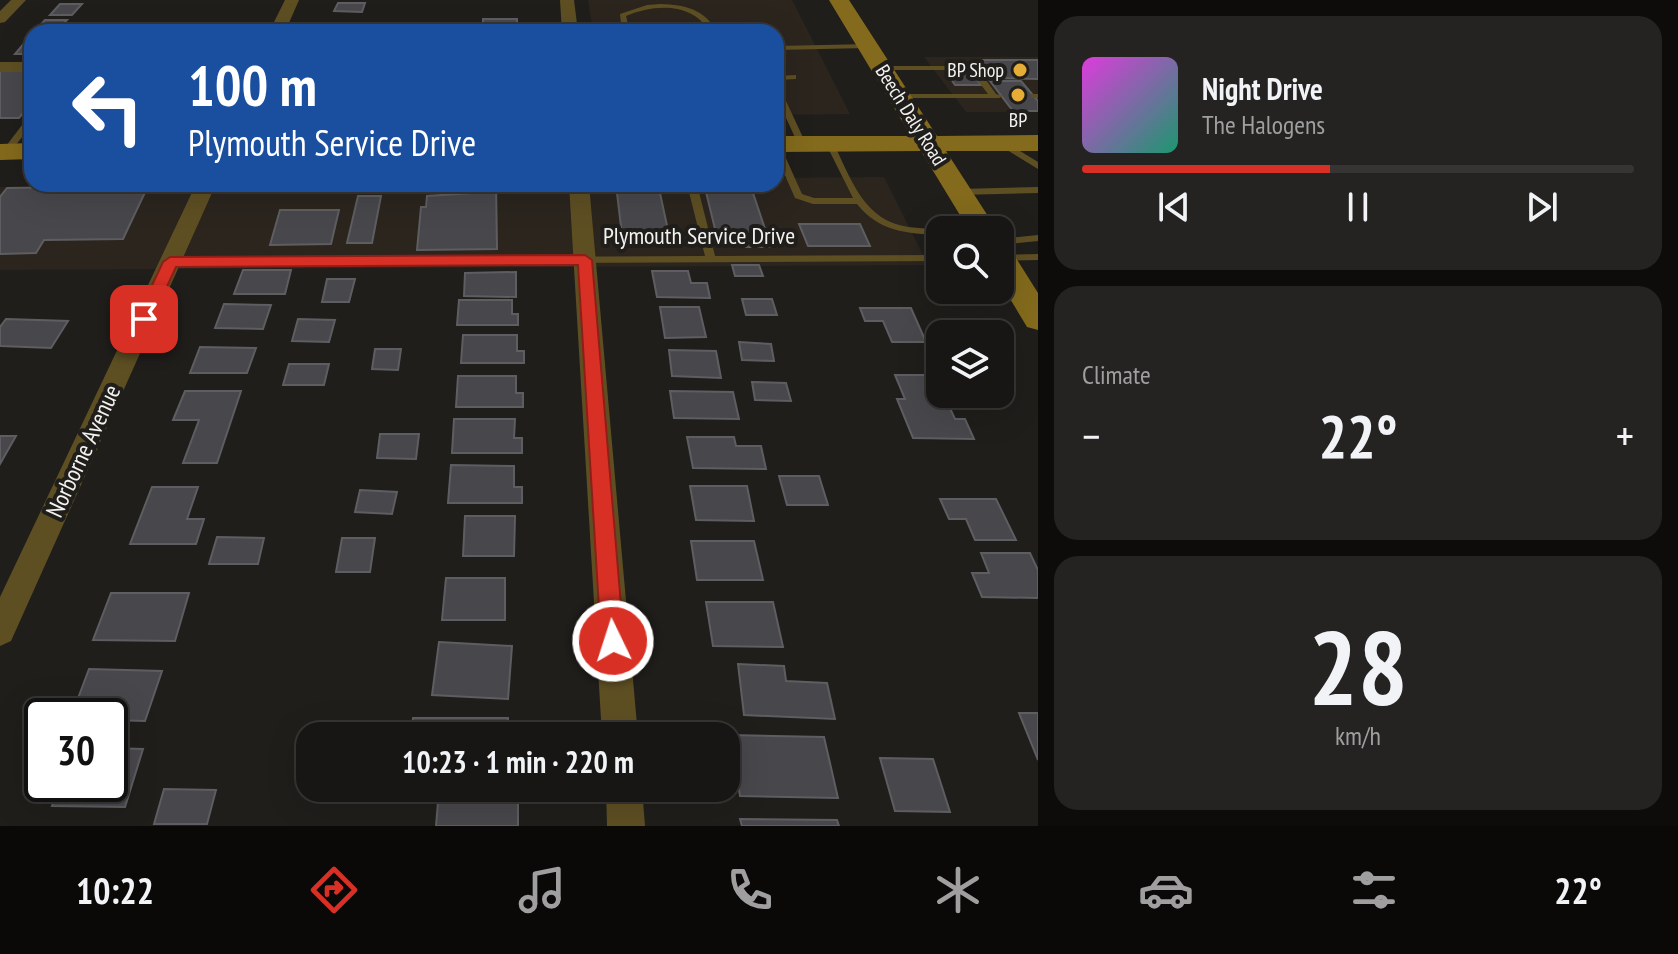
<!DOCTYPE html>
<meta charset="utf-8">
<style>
:root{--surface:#181614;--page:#252322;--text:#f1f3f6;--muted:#9f9fa0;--line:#363534;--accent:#d93025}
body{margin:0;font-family:"PT Sans Narrow",sans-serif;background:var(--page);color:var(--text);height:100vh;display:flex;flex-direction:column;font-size:30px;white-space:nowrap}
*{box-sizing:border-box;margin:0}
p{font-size:26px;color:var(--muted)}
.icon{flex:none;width:44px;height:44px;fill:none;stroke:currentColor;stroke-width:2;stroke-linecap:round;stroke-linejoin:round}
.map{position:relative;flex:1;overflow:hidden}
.side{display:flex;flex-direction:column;gap:16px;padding:16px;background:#0d0c0b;width:640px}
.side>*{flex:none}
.top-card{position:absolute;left:24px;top:24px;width:760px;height:168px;border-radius:24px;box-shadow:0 8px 32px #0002,0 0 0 2px var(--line);background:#1a4fa0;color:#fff;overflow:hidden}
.fabs{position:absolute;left:926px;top:216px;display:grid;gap:16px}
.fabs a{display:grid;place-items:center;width:88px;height:88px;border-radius:16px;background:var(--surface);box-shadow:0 8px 32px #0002,0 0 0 2px var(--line);font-size:40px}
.speed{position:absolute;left:24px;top:698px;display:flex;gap:16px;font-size:40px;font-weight:700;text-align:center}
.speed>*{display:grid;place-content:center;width:104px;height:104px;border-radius:50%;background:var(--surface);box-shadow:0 8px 32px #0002,0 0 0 2px var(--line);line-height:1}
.speed .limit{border:4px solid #111;border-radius:12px;background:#fff;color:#111}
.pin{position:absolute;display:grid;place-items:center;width:68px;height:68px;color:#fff;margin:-34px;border-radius:16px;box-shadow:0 4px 12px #0006}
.me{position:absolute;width:88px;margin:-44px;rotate:356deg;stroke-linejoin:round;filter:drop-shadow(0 0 6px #0008)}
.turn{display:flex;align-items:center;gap:28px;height:168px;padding:0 32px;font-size:36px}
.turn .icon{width:104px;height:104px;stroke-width:2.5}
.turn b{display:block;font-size:56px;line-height:68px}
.big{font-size:60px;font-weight:600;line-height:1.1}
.side .tile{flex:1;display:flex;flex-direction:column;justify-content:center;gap:12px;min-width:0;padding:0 28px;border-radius:24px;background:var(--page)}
.side .dial{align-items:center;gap:0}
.dial b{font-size:104px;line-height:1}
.song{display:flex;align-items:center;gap:24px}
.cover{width:96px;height:96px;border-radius:12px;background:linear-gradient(135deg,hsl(300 70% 55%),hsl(160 70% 35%))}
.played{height:8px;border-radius:4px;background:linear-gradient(90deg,var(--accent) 45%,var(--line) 45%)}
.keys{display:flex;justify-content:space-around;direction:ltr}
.heat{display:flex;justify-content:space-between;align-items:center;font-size:44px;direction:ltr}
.trip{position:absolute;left:296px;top:722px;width:444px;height:80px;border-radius:24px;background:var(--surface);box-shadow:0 8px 32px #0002,0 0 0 2px var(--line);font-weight:600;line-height:80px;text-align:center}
.tab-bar{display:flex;height:128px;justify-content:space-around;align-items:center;background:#0a0908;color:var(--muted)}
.tab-bar .icon{width:56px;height:56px}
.tab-bar .active{color:var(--accent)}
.tab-bar b{font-size:36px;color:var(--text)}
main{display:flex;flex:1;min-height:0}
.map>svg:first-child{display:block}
.built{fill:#2b251e}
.building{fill:#48474b;stroke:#5e5d61;stroke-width:2}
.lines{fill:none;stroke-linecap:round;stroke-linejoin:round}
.lane{fill:#5e4f23;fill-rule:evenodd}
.street{fill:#5e4f23;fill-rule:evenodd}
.secondary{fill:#836a1c;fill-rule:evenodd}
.route{fill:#d93025;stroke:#8d1f18;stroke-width:2}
.poi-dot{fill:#e5ad35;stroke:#201e1b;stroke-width:3}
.labels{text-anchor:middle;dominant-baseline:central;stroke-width:8;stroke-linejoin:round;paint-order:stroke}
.far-poi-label{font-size:20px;fill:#f3f2f0;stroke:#201e1b;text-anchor:end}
.far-street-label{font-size:20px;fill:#f3f2f0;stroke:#201e1b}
.street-label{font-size:24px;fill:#f3f2f0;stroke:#201e1b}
</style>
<main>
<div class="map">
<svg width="1038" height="826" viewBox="0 0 1038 826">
<rect width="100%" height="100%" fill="#201e1b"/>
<!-- built -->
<path class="built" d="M588,0H792L850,114L776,115V32H593Z
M924,57H1038V112H966Z
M884,177L928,265L0,270V187L776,184V178Z"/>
<!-- building -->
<path class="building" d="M338,3H365L362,12L334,11Z
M60,4H82L72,15H50Z
M483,19H517V29H483Z
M45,20H67L57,31H35Z
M648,23H669L670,27L677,26L679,32H637L636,27L649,26Z
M26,41H32V54H15Z
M982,60H1038V79L996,78Z
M0,71H32V102L19,118H0Z
M947,73H972L981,85H955Z
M990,81H1021L1038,101V111H1013Z
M472,184H496L497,249L417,250L421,207H426L427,196L472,193Z
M719,184H750L771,247H746L742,233H716L705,188H720Z
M148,186L123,239L44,240L36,253L0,254V197L7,188Z
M617,193H660L669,235H622Z
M358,196H381L372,243H347Z
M280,210H339L331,244L270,245Z
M799,224H860L870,246H808Z
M732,265H759L763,276H735Z
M243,270H291L285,294H234Z
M652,271H688L691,283H707L710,298L657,297Z
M516,272V297L464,296L465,273Z
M327,279H355L349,302H322Z
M742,299H772L777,315H746Z
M459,300H512V314H518V325H457Z
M224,304L271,305L263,329L215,328Z
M660,307H699L706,337L665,338Z
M860,308H911L926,342H892L883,321H865Z
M6,319L68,321L51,348L0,346V327Z
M298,319L335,320L329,342L292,341Z
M463,335H517V351H524V363H461Z
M739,342L771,344L774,361L742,360Z
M200,347L256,348L247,373H190Z
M375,349H401L398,370L372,369Z
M669,350L716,351L721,378L672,376Z
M289,364H329L324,385H283Z
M895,375H925L937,404H948L955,419H965L974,439L913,438L897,399H905Z
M458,376H516V393H523V407H456Z
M752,382L786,383L791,401L755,400Z
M185,391H241L217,463H183L199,420H173Z
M670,391L733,392L739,419L674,418Z
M454,419H515L514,438H522V453H452Z
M380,434H419L416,459L377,458Z
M0,436H16L0,464Z
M687,437H734L736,446H761L766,469L693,468Z
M451,465L514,466V487H522V503H448Z
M779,476H819L828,505H787Z
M690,486H747L754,521L696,520Z
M152,487H198L187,519H204L196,544H130Z
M360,490L397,492L392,514L355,512Z
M940,499H996L1016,540H975L966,519H949Z
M465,516H515L514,556H463Z
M217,537L264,538L258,564H209Z
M342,538H375L370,572H336Z
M691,541H754L763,580H697Z
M981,553H1030L1038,570V598L982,597L972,573H989Z
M446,578H505V620H442Z
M111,593H189L175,641L93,640Z
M706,602H773L783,647L713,646Z
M439,642L512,646L508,699L432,695Z
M738,664L784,666L786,681L827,683L835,719L744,715Z
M89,669L162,671L145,721L110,720V716H79L82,708L74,709Z
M1019,713H1038V760Z
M413,718H508V736H411Z
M730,735L824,737L838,798L740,796Z
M110,748L143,749L125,807L52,806L57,793L48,792L52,784H110Z
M880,758L933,759L950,812L895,811Z
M164,789L216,790L207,824H154Z
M438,802H518V826H436Z
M740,819L837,820L839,826H742Z"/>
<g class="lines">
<!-- lane -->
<path class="lane" d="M660,4C687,5 703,9 718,32H710C692,2 655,4 626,16L630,32H622L620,14L647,5Z
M870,44L871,46L867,48L776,50V46Z
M878,66H964L981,73L996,94L1003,96L999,98H899L895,96L896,94H988L975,77L963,70H878Z
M796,75V79L776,80V76Z
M776,86L780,88L806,144L805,146L798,144L776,96Z
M1031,94H1038V98H1031Z
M29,116H32V124L9,154H3V150Z
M1002,140L1038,162V169L999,145V141Z
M830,141L834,144C849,175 862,215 899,225C914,229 929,228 943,230H940V235C907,234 878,231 857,204H813L795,198L776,155V142L780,145L802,194L814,198H853L826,144Z
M687,184H697L715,256L940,255V261L170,265L165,262L170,259L705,256Z
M1038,187V193L959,195L954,192L959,189Z
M1038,235V241L1000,245V239Z
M1038,254V260L1000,261V255Z"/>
<!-- street -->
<path class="street" d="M11,0H26L5,22L0,23V11Z
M285,0H299L285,32H269Z
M560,0H574L578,32H562Z
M0,62H32V72H0Z
M196,184H216L11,641L0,646V597Z
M569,184H589L638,736H602Z
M606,788H642L645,826H607Z"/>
<!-- secondary -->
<path class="secondary" d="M829,0H849L937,136L1038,135V151H946L997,230H969L921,151L776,152V136H911Z
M32,143V159L0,160V144Z
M1000,248L1011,250L1038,293V330L1027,327L1000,282Z"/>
</g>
<!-- route -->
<path class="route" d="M585,255L592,260L624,641L621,648L613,651L605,648L601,641L578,265L176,267L150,323H138L136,319L163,262L170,257Z"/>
<!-- markers -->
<g class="poi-dot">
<circle cx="1020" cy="70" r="8"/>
<circle cx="1018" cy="95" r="8"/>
</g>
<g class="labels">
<!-- far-poi labels -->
<g class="far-poi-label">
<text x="1004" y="70">BP Shop</text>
<text x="1018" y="120" text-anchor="middle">BP</text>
</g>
<!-- far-street labels -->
<g class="far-street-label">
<text transform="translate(911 115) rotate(58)">Beech Daly Road</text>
</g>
<!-- street labels -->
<g class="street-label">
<text x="699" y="235">Plymouth Service Drive</text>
<text transform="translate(83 451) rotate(-65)">Norborne Avenue</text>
</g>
</g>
</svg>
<div class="fabs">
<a><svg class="icon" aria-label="search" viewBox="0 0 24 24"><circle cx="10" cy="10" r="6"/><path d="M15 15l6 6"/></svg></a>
<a><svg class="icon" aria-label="layers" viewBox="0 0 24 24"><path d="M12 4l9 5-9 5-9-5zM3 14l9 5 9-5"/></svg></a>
</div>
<div class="speed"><div class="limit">30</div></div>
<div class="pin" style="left:144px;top:319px;background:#d93025"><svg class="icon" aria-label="arrive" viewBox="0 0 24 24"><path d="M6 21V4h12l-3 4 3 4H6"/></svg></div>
<svg class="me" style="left:613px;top:641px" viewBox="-20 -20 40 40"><circle r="17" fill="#d93025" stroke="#fff" stroke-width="3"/><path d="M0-11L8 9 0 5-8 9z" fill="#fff"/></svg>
<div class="trip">10:23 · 1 min · 220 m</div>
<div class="top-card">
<div class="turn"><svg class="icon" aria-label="left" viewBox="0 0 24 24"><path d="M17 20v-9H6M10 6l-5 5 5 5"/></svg><div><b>100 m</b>Plymouth Service Drive</div></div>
</div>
</div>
<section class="side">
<div class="tile">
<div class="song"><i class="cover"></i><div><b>Night Drive</b><p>The Halogens</p></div></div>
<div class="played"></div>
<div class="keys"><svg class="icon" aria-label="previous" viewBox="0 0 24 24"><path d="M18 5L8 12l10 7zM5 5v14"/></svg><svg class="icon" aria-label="pause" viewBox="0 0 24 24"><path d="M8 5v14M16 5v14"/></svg><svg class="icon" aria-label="next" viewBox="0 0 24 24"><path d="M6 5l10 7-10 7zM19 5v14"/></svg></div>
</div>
<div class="tile"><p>Climate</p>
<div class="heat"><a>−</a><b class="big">22°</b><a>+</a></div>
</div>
<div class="tile dial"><b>28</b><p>km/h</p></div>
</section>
</main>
<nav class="tab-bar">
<b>10:22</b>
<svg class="icon active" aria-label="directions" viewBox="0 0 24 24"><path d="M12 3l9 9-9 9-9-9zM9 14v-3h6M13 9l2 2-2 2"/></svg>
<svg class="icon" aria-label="music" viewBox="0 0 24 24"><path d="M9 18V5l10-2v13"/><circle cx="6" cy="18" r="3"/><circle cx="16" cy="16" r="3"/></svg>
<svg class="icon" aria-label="phone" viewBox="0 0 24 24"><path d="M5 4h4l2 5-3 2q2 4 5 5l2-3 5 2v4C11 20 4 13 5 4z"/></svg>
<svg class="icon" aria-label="climate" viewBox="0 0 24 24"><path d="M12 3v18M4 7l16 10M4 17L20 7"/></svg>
<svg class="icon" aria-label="car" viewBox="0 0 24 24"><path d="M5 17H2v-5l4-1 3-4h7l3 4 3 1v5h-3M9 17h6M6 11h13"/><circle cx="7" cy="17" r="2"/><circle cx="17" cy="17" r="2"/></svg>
<svg class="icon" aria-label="filters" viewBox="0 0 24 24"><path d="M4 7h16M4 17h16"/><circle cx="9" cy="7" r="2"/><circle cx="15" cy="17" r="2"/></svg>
<b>22°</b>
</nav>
